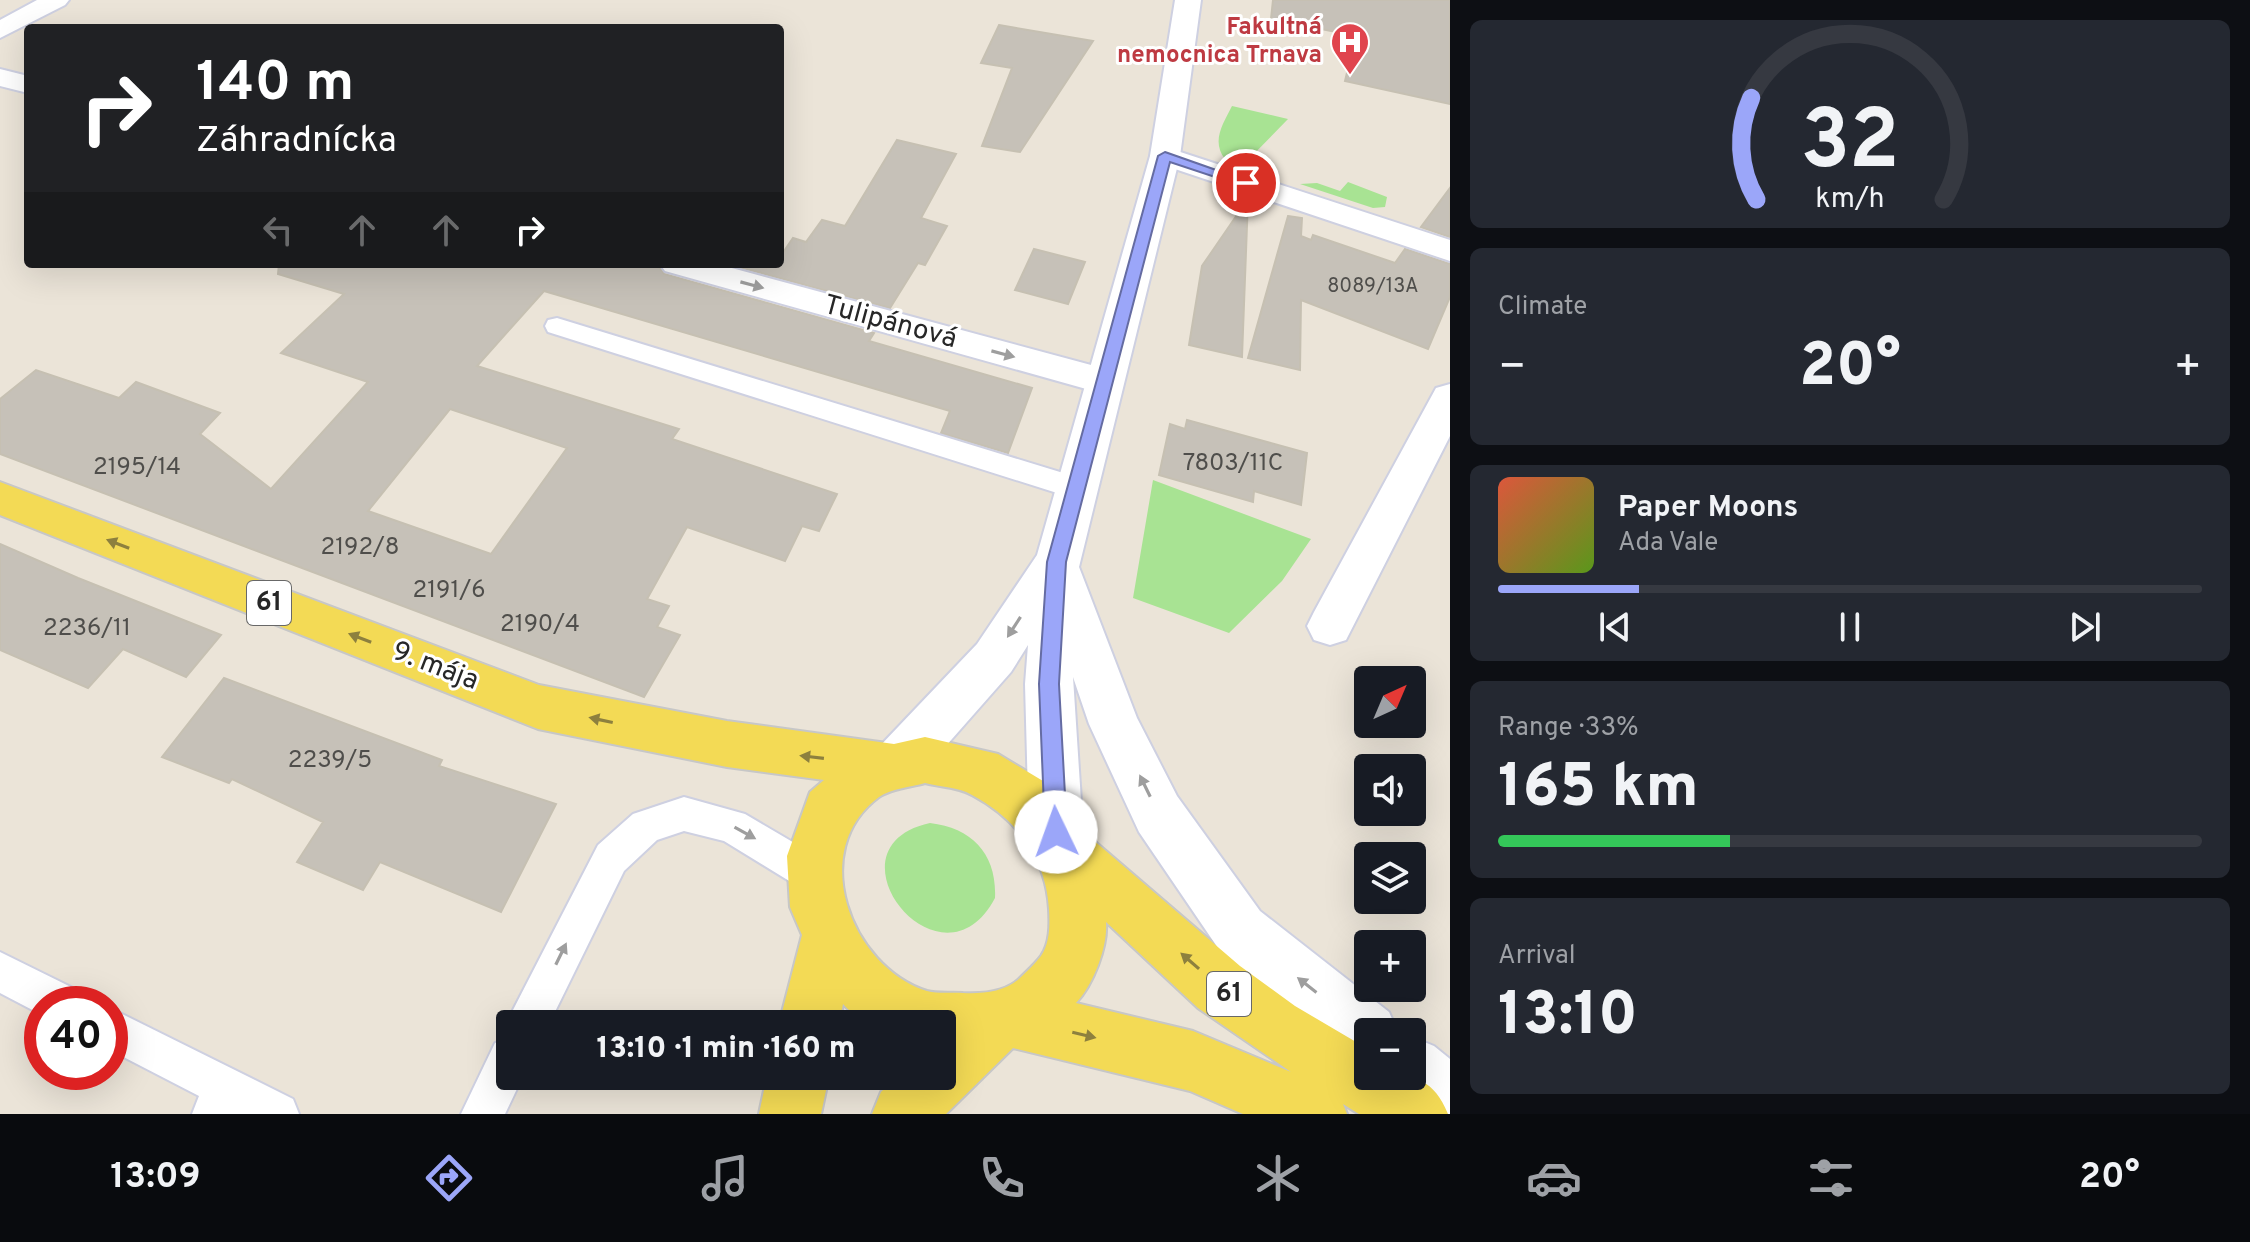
<!DOCTYPE html>
<meta charset="utf-8">
<style>
:root{--surface:#171b24;--page:#242831;--text:#f1f3f6;--muted:#9ea1a6;--line:#363941;--accent:#9ba6f9}
body{margin:0;font-family:Overpass,sans-serif;background:var(--page);color:var(--text);height:100vh;display:flex;flex-direction:column;font-size:30px;white-space:nowrap}
*{box-sizing:border-box;margin:0}
p{font-size:26px;color:var(--muted)}
.icon{flex:none;width:44px;height:44px;fill:none;stroke:currentColor;stroke-width:2;stroke-linecap:round;stroke-linejoin:round}
.map{position:relative;flex:1;overflow:hidden}
.panel{display:flex;flex-direction:column;gap:20px;padding:20px;background:#0d0f14;width:800px}
.panel>*{flex:none}
.banner{position:absolute;left:24px;top:24px;width:760px;height:244px;border-radius:8px;box-shadow:0 8px 32px #0002;background:#202124;color:#fff;overflow:hidden}
.needle{width:52px;rotate:44deg}
.fabs{position:absolute;left:1354px;top:666px;display:grid;gap:16px}
.fabs a{display:grid;place-items:center;width:72px;height:72px;border-radius:8px;background:var(--surface);box-shadow:0 8px 32px #0002;font-size:40px}
.speed{position:absolute;left:24px;top:986px;display:flex;gap:16px;font-size:40px;font-weight:700;text-align:center}
.speed>*{display:grid;place-content:center;width:104px;height:104px;border-radius:50%;background:var(--surface);box-shadow:0 8px 32px #0002;line-height:1}
.speed .limit{border:12px solid #d22;background:#fff;color:#111}
.pin{position:absolute;display:grid;place-items:center;width:68px;height:68px;color:#fff;margin:-34px;border:4px solid #fff;border-radius:50%;box-shadow:0 2px 8px #0007}
.me{position:absolute;width:88px;margin:-44px;rotate:357deg;stroke-linejoin:round;filter:drop-shadow(0 0 6px #0008)}
.turn{display:flex;align-items:center;gap:28px;height:168px;padding:0 40px;font-size:36px}
.turn .icon{width:104px;height:104px;stroke-width:2.5}
.turn b{display:block;font-size:56px;line-height:68px}
.lanes{display:flex;align-items:center;height:76px;padding:0 40px;background:#0003;justify-content:center;gap:40px;direction:ltr}
.lanes .off{opacity:.35}
.big{font-size:60px;font-weight:800;line-height:1.1}
.panel .tile{flex:1;display:flex;flex-direction:column;justify-content:center;gap:12px;min-width:0;padding:0 28px;border-radius:12px;background:var(--page)}
.panel .dial{align-items:center;gap:0}
.dial svg{height:208px;overflow:visible;fill:none;stroke:var(--line);stroke-width:7;stroke-linecap:round;text-anchor:middle}
.dial text{fill:var(--text);stroke:none}
.song{display:flex;align-items:center;gap:24px}
.cover{width:96px;height:96px;border-radius:12px;background:linear-gradient(135deg,hsl(10 70% 55%),hsl(90 70% 35%))}
.played{height:8px;border-radius:4px;background:linear-gradient(90deg,var(--accent) 20%,var(--line) 20%)}
.keys{display:flex;justify-content:space-around;direction:ltr}
.heat{display:flex;justify-content:space-between;align-items:center;font-size:44px;direction:ltr}
.charge{height:12px;border-radius:6px;background:linear-gradient(90deg,#34c759 33%,var(--line) 0)}
.trip{position:absolute;left:496px;top:1010px;width:460px;height:80px;border-radius:8px;background:var(--surface);box-shadow:0 8px 32px #0002;font-weight:800;line-height:80px;text-align:center}
.dock{display:flex;height:128px;justify-content:space-around;align-items:center;background:#090b0e;color:var(--muted)}
.dock .icon{width:56px;height:56px}
.dock .active{color:var(--accent)}
.dock b{font-size:36px;color:var(--text)}
main{display:flex;flex:1;min-height:0}
.map>svg:first-child{display:block}
.green{fill:#a8e393}
.building{fill:#c6c1b8;stroke:#c6c0b2;stroke-width:2;fill-rule:evenodd}
.lines{fill:none;stroke-linecap:round;stroke-linejoin:round}
.lane-casing{stroke:#ced0e1;stroke-width:4}
.street-casing{stroke:#ced0e1;stroke-width:4}
.secondary-casing{stroke:#ced0e1;stroke-width:4}
.primary-casing{stroke:#c7c7c7;stroke-width:4}
.lane{fill:#fff;fill-rule:evenodd}
.street{fill:#fff;fill-rule:evenodd}
.secondary{fill:#fff;fill-rule:evenodd}
.primary{fill:#f3da55;fill-rule:evenodd}
.oneway{fill:#9e9e9e}
.oneway2{fill:#8d803e}
.route{fill:#9ba6f9;stroke:#656ca2;stroke-width:2}
.labels{text-anchor:middle;dominant-baseline:central;stroke-width:6;stroke-linejoin:round;paint-order:stroke}
.far-number-label{font-size:20px;fill:#4f4e4b}
.far-health-label{font-size:24px;font-weight:bold;fill:#be3a42;stroke:#fff;text-anchor:end}
.number-label{font-size:24px;fill:#4f4e4b}
.shield{fill:#fff;stroke:#686868;stroke-width:2}
.shield-label{font-size:26px;font-weight:bold;fill:#272727}
.street-label{font-size:28px;fill:#272727;stroke:#fff}
</style>
<main>
<div class="map">
<svg width="1450" height="1114" viewBox="0 0 1450 1114">
<rect width="100%" height="100%" fill="#ebe4d8"/>
<!-- green -->
<path class="green" d="M1232,106L1288,119L1249,159L1268,168L1274,176L1225,159C1211,141 1223,124 1232,106Z
M1348,182L1387,197L1385,207L1373,208L1300,184L1317,183L1340,191Z
M1153,480L1311,539L1282,581L1229,633L1133,598Z
M930,823C973,828 997,855 995,898C941,1000 819,847 930,823Z"/>
<!-- building -->
<path class="building" d="M1273,0H1450V104L1345,81L1356,36L1271,19Z
M999,25L1093,41L1020,152L982,146L1012,68L981,63Z
M897,140L956,154L921,218L947,226L925,265L918,263L890,308L728,264H780V257L793,238L806,242L822,220L845,226Z
M1450,188V237L1421,227Z
M1248,199L1242,357L1189,345L1202,266Z
M1288,216L1302,218L1301,236L1311,240L1313,235L1395,263L1405,249L1450,264V297L1428,349L1301,300L1300,370L1248,358Z
M1034,249L1085,262L1068,304L1015,290Z
M279,264H657L664,274L874,333L869,341L1032,388L1008,453L941,433L950,411L544,291L477,366L679,429L672,439L837,494L819,531L802,526L785,561L687,527L647,599L669,606L657,627L680,635L644,697L0,454V399L36,370L119,398L136,382L220,413L200,434L271,489L368,382L281,353L344,294L278,274ZM450,409L567,448L491,554L368,511Z
M1187,420L1307,453L1301,505L1254,491L1253,502L1159,475L1170,424L1185,429Z
M0,544L78,578L221,635L186,677L123,649L88,688L0,650Z
M224,678L442,760L439,766L556,804L501,912L380,862L363,890L297,862L323,822L232,779L229,783L162,757Z"/>
<g class="lines">
<defs>
<path id="lane" d="M557,318L1086,480L1090,488L1086,496L1076,499L548,332L545,326L548,320Z
M684,797L745,814L825,861L831,874L825,887L812,893L799,887L724,841L684,831L657,840L624,871L549,1024H510V1032L507,1024L513,1010L598,845L633,814Z
M0,952L77,990L83,1004H42V1015L0,993Z
M110,1008L293,1099L299,1114H192L199,1096L110,1050Z
M510,1037V1076H523L505,1114H461L495,1043Z"/>
<path id="street" d="M37,0H69L65,5L0,38V20Z
M0,69L28,76V93L0,86Z
M1165,147L1450,240V261L1154,162L1150,156L1154,150Z
M660,264H717L1117,372L1123,381L1117,390L1104,394L665,271Z
M1450,384V436L1346,640L1330,645L1314,640L1307,626L1314,612L1436,388Z"/>
<path id="secondary" d="M1175,0H1201L1180,156L1079,567L1137,718L1177,796L1260,911L1389,1012L1398,1032H1368V1063L1347,1054L1220,951L1139,832L1089,724L1073,677L1083,832L1075,850L1056,858L1037,850L1029,832L1025,684L1028,645L1011,672L915,781L897,788L879,781L872,764L879,747L977,644L1037,555L1150,156Z
M1412,1037L1434,1046L1450,1059V1114C1419,1114 1398,1107 1385,1076H1412Z"/>
<path id="primary" d="M0,482L539,685L727,721L894,744L925,737L998,754L1043,781L1078,827L1240,966L1295,1006L1368,1049V1076C1408,1076 1431,1072 1448,1114H1359L1343,1104L1347,1114H1243L1190,1091L1013,1048L946,1114H872L881,1092L897,1076H942V1024C905,1024 869,1033 843,1004L839,1024H779L802,935L790,907L787,856L810,792L824,780L727,767L538,729L0,515ZM925,783C940,787 959,787 972,795C1017,819 1046,858 1049,909C1050,925 1050,943 1041,956C1035,964 1027,971 1020,978C1006,992 982,994 963,993C952,992 938,994 927,991C850,966 807,850 879,797C890,789 911,787 925,783ZM1106,922L1198,1008L1291,1072L1193,1031L1076,1003C1093,985 1108,947 1106,922Z
M767,1076H829L821,1114H759Z"/>
</defs>
<!-- lane casing -->
<use href="#lane" class="lane-casing"/>
<!-- street casing -->
<use href="#street" class="street-casing"/>
<!-- secondary casing -->
<use href="#secondary" class="secondary-casing"/>
<!-- primary casing -->
<use href="#primary" class="primary-casing"/>
<!-- lane -->
<use href="#lane" class="lane"/>
<!-- street -->
<use href="#street" class="street"/>
<!-- secondary -->
<use href="#secondary" class="secondary"/>
<!-- primary -->
<use href="#primary" class="primary"/>
</g>
<!-- one-way arrows -->
<defs><path id="oneway-solid" d="M-6-.8H1V-3.2L6.5 0L1 3.2V.8H-6Z" transform="scale(2)"/></defs>
<g class="oneway">
<use href="#oneway-solid" transform="translate(752 285) rotate(15)"/>
<use href="#oneway-solid" transform="translate(1003 354) rotate(15)"/>
<use href="#oneway-solid" transform="translate(1014 627) rotate(123)"/>
<use href="#oneway-solid" transform="translate(1145 786) rotate(-116)"/>
<use href="#oneway-solid" transform="translate(745 833) rotate(29)"/>
<use href="#oneway-solid" transform="translate(561 954) rotate(-64)"/>
<use href="#oneway-solid" transform="translate(1307 985) rotate(-142)"/>
</g>
<g class="oneway2">
<use href="#oneway-solid" transform="translate(118 544) rotate(-159)"/>
<use href="#oneway-solid" transform="translate(360 638) rotate(-159)"/>
<use href="#oneway-solid" transform="translate(601 720) rotate(-168)"/>
<use href="#oneway-solid" transform="translate(812 757) rotate(-173)"/>
<use href="#oneway-solid" transform="translate(1190 961) rotate(-139)"/>
<use href="#oneway-solid" transform="translate(1084 1035) rotate(13)"/>
</g>
<!-- route -->
<path class="route" d="M1165,152L1253,183L1242,186L1170,162L1066,562L1059,684L1067,832L1063,840L1056,843L1048,840L1045,832L1039,684L1047,562L1158,156Z"/>
<!-- icons -->
<defs>
<symbol id="hospital-pin" viewBox="-11 -11 22 30"><path d="M0 17L-7.5 6A9.5 9.5 0 1 1 7.5 6Z" fill="#e0444e" stroke="#fff"/><path d="M-5-5h3v3.5h4V-5h3V5h-3V1.5h-4V5h-3Z" fill="#fff"/></symbol>
</defs>
<g fill-rule="evenodd">
<use href="#hospital-pin" x="1328" y="20" width="44" height="60"/>
</g>
<g class="labels">
<!-- far-number labels -->
<g class="far-number-label">
<text x="1373" y="287">8089/13A</text>
</g>
<!-- far-health labels -->
<g class="far-health-label">
<text x="1322" y="28">Fakultná<tspan x="1322" dy="28">nemocnica Trnava</tspan></text>
</g>
<!-- number labels -->
<g class="number-label">
<text x="1233" y="464">7803/11C</text>
<text x="137" y="468">2195/14</text>
<text x="360" y="548">2192/8</text>
<text x="449" y="591">2191/6</text>
<text x="540" y="625">2190/4</text>
<text x="87" y="629">2236/11</text>
<text x="330" y="761">2239/5</text>
</g>
<!-- shield labels -->
<g class="shield">
<rect x="247" y="581" width="44" height="44" rx="6"/>
<rect x="1207" y="972" width="44" height="44" rx="6"/>
</g>
<g class="shield-label">
<text x="269" y="603">61</text>
<text x="1229" y="994">61</text>
</g>
<!-- street labels -->
<g class="street-label">
<text transform="translate(890 323) rotate(15)">Tulipánová</text>
<text transform="translate(435 667) rotate(21)">9. mája</text>
</g>
</g>
</svg>
<div class="fabs">
<a><svg class="needle" viewBox="-14 -14 28 28"><path d="M0-13l5 13h-10z" fill="#e53935"/><path d="M0 13l5-13h-10z" fill="#9ea1a6"/></svg></a>
<a><svg class="icon" aria-label="sound" viewBox="0 0 24 24"><path d="M4 9h4l5-4v14l-5-4H4zM17 9q2 3 0 6"/></svg></a>
<a><svg class="icon" aria-label="layers" viewBox="0 0 24 24"><path d="M12 4l9 5-9 5-9-5zM3 14l9 5 9-5"/></svg></a>
<a>+</a>
<a>−</a>
</div>
<div class="speed"><div class="limit">40</div></div>
<div class="pin" style="left:1246px;top:183px;background:#d93025"><svg class="icon" aria-label="arrive" viewBox="0 0 24 24"><path d="M6 21V4h12l-3 4 3 4H6"/></svg></div>
<svg class="me" style="left:1056px;top:832px" viewBox="-20 -20 40 40"><circle r="19" fill="#fff"/><path d="M0-13L10 11 0 6-10 11z" fill="#9ba6f9"/></svg>
<div class="trip">13:10 · 1 min · 160 m</div>
<div class="banner">
<div class="turn"><svg class="icon" aria-label="right" viewBox="0 0 24 24"><path d="M7 20v-9h11M14 6l5 5-5 5"/></svg><div><b>140 m</b>Záhradnícka</div></div>
<div class="lanes"><svg class="icon off" aria-label="left" viewBox="0 0 24 24"><path d="M17 20v-9H6M10 6l-5 5 5 5"/></svg><svg class="icon off" aria-label="ahead" viewBox="0 0 24 24"><path d="M12 20V5M6 11l6-6 6 6"/></svg><svg class="icon off" aria-label="ahead" viewBox="0 0 24 24"><path d="M12 20V5M6 11l6-6 6 6"/></svg><svg class="icon" aria-label="right" viewBox="0 0 24 24"><path d="M7 20v-9h11M14 6l5 5-5 5"/></svg></div>
</div>
</div>
<section class="panel">
<div class="tile dial"><svg viewBox="0 0 100 80">
<path d="M14 69A42 42 0 1 1 86 69"/>
<path d="M14 69A42 42 0 0 1 12 30" stroke="#9ba6f9"/>
<text x="50" y="56" font-size="32" font-weight="700">32</text>
<text x="50" y="72" font-size="11">km/h</text>
</svg></div>
<div class="tile"><p>Climate</p>
<div class="heat"><a>−</a><b class="big">20°</b><a>+</a></div>
</div>
<div class="tile">
<div class="song"><i class="cover"></i><div><b>Paper Moons</b><p>Ada Vale</p></div></div>
<div class="played"></div>
<div class="keys"><svg class="icon" aria-label="previous" viewBox="0 0 24 24"><path d="M18 5L8 12l10 7zM5 5v14"/></svg><svg class="icon" aria-label="pause" viewBox="0 0 24 24"><path d="M8 5v14M16 5v14"/></svg><svg class="icon" aria-label="next" viewBox="0 0 24 24"><path d="M6 5l10 7-10 7zM19 5v14"/></svg></div>
</div>
<div class="tile"><p>Range · 33%</p><b class="big">165 km</b><div class="charge"></div></div>
<div class="tile"><p>Arrival</p><b class="big">13:10</b></div>
</section>
</main>
<nav class="dock">
<b>13:09</b>
<svg class="icon active" aria-label="directions" viewBox="0 0 24 24"><path d="M12 3l9 9-9 9-9-9zM9 14v-3h6M13 9l2 2-2 2"/></svg>
<svg class="icon" aria-label="music" viewBox="0 0 24 24"><path d="M9 18V5l10-2v13"/><circle cx="6" cy="18" r="3"/><circle cx="16" cy="16" r="3"/></svg>
<svg class="icon" aria-label="phone" viewBox="0 0 24 24"><path d="M5 4h4l2 5-3 2q2 4 5 5l2-3 5 2v4C11 20 4 13 5 4z"/></svg>
<svg class="icon" aria-label="climate" viewBox="0 0 24 24"><path d="M12 3v18M4 7l16 10M4 17L20 7"/></svg>
<svg class="icon" aria-label="car" viewBox="0 0 24 24"><path d="M5 17H2v-5l4-1 3-4h7l3 4 3 1v5h-3M9 17h6M6 11h13"/><circle cx="7" cy="17" r="2"/><circle cx="17" cy="17" r="2"/></svg>
<svg class="icon" aria-label="filters" viewBox="0 0 24 24"><path d="M4 7h16M4 17h16"/><circle cx="9" cy="7" r="2"/><circle cx="15" cy="17" r="2"/></svg>
<b>20°</b>
</nav>
